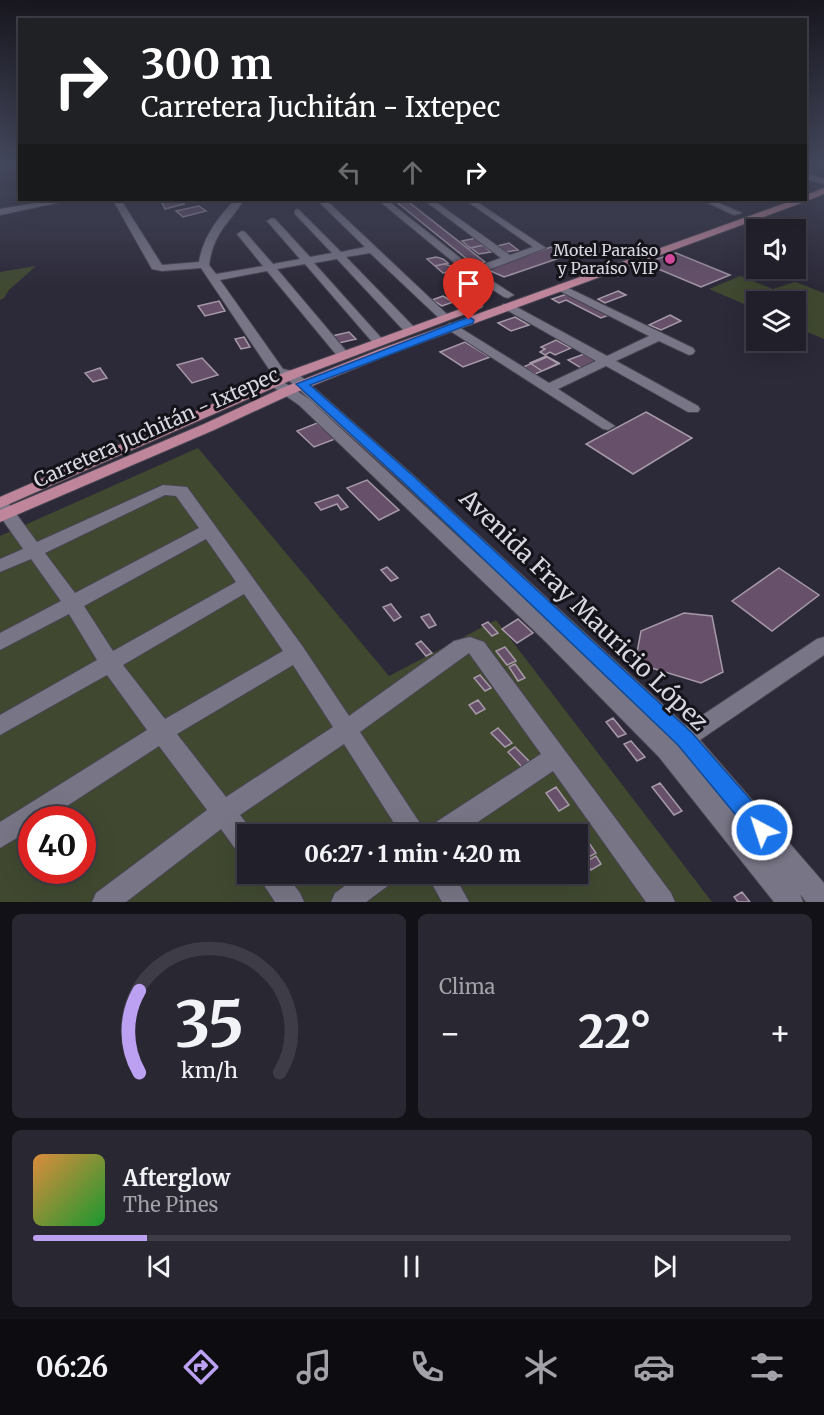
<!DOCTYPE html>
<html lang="es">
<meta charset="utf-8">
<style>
:root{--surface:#211f2a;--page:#292732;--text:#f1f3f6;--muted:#a2a2a8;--line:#3e3d47;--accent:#bca0f2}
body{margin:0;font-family:Merriweather,serif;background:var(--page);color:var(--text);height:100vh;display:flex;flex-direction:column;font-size:22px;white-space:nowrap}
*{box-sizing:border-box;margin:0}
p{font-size:20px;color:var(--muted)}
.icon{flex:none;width:33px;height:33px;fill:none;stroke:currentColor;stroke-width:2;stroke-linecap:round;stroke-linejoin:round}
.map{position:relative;height:902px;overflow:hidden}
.panel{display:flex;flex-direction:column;gap:12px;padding:12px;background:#121117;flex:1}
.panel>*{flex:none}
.hud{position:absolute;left:18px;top:18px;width:789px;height:183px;border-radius:0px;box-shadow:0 6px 24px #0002,0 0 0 2px var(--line);background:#202124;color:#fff;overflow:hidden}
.controls{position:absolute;left:746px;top:219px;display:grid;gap:12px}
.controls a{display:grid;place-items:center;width:60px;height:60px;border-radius:0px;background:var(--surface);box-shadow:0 6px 24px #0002,0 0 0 2px var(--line);font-size:30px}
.speed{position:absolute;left:18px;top:806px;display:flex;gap:12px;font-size:30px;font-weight:700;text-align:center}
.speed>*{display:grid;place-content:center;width:78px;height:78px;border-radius:50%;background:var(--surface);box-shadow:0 6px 24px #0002,0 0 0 2px var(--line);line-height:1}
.speed .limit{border:9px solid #d22;background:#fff;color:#111}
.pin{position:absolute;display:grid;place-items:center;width:51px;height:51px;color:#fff;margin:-62px -26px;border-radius:50% 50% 50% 0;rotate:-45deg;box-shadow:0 0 6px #0007}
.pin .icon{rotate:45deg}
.me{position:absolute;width:66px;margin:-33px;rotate:320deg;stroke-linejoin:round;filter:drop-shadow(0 0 4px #0008)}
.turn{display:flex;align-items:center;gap:21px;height:126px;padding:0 24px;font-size:27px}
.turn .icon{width:78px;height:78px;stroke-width:2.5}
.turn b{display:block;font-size:42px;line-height:51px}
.lanes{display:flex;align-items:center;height:57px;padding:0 24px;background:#0003;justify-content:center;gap:30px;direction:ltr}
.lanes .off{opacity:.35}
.big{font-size:45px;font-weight:800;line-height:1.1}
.panel .widget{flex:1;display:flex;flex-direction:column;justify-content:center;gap:9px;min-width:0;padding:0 21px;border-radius:9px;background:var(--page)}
.panel .dial{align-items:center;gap:0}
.dial svg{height:156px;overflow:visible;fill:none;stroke:var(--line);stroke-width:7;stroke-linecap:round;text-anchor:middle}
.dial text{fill:var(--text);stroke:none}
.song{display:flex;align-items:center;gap:18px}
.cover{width:72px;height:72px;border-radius:9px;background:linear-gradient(135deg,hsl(30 70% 55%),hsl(130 70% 35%))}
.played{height:6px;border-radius:3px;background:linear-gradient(90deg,var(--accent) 15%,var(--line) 15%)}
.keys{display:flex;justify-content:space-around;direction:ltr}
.heat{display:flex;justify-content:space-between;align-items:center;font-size:33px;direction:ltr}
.panel .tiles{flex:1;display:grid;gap:12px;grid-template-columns:1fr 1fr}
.widget:last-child{grid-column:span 2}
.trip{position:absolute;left:237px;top:824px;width:351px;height:60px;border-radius:0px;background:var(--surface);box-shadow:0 6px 24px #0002,0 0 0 2px var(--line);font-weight:800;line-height:60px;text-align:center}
.dock{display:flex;height:96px;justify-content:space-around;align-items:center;background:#0d0c11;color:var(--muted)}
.dock .icon{width:42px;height:42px}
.dock .selected{color:var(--accent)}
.dock b{font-size:27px;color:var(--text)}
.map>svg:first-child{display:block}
.green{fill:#404930;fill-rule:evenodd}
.building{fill:#67506a;stroke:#a699a8;stroke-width:1.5}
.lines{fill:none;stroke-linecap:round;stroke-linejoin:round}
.minor-casing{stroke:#474451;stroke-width:2}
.major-casing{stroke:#474451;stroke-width:2}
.minor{fill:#787586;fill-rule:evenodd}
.major{fill:#bf859a;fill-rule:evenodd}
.route{fill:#1a73e8;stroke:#114b97;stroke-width:1.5}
.hotel-dot{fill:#d1479c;stroke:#141319;stroke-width:2}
.labels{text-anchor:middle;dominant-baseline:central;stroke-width:6;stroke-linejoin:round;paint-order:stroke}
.far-poi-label{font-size:16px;fill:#d8d6e0;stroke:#141319;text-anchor:end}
.street-label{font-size:20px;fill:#d8d6e0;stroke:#141319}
.near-street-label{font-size:24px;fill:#d8d6e0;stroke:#141319}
</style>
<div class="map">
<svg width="824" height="902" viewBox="0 0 824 902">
<rect width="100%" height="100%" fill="#2c2938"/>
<!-- green -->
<path class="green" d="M36,266L9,290L4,298L0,300V272Z
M740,276L773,289L795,282L824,293V339L795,327V302H756V309L709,289Z
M198,448L389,676L496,620L712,902H0V536ZM32,819H82V870H32ZM248,834H578V873H248Z"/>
<!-- building -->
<path class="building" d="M161,200H181L184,204L165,209Z
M394,200H406L485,262L473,264Z
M199,206L206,211L183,217L176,211Z
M476,238L484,245L470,248L462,241Z
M509,243L518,250L506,252L497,246Z
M483,245L491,252L479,254L471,248Z
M557,245L571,254L504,277L486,269Z
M676,253L730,275L701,287L644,263Z
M436,257L443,259L448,263L435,266L427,259Z
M444,264L451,266L456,270L443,273L435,266Z
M618,291L626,295L605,303L598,299Z
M567,294L609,315L601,318L566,300L559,303L552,299Z
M443,296L453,302L442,306L432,300Z
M219,301L225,311L205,316L198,306Z
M670,315L681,321L661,330L649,325Z
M515,317L529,325L511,331L498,323Z
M349,332L356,339L339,343L332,336Z
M244,337L250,347L241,349L235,339Z
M556,340L571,348L555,355L550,352L545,355L540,352L545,349L541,347Z
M465,342L490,357L463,367L440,352Z
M584,354L597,361L581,368L568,360Z
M546,356L559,363L542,371L530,363Z
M547,357L559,364L535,374L523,367Z
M202,358L218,375L192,383L177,365Z
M100,368L107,378L93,382L85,373Z
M646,412L692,438L633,474L586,444Z
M317,423L335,439L314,447L297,431Z
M367,480L399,510L379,520L347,488Z
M338,495L348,507L341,510L337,504L321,510L315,503Z
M387,567L398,578L391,581L381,570Z
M779,568L819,595L772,631L732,601Z
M391,604L401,617L394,621L383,607Z
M684,613L712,616L723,672L701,683L635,663L641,631Z
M429,614L436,625L429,628L421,617Z
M518,619L533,633L517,643L502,629Z
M488,622L498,633L492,636L482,625Z
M421,641L432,653L426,656L416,644Z
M505,647L516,661L507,665L496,651Z
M515,664L525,678L518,681L509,667Z
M480,675L491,688L485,691L474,678Z
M478,700L485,709L476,714L469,705Z
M613,718L626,734L618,737L606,722Z
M498,728L512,743L505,747L491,733Z
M631,741L645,757L637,761L624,744Z
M515,747L529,761L522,767L508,752Z
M660,783L682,811L674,815L652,787Z
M556,787L569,805L559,811L546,793Z
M580,830L596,853L587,858L578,844V834H572Z
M596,856L601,864L591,870L585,862Z
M742,892L750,902H738L734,897Z"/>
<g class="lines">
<defs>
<path id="minor" d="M806,173L824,179V184L806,179Z
M55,200H71L0,215V209Z
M113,200H121L162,265L199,262C203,237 218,217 235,200H244C228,225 214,231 209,265L216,274L263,266L237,234L242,231L245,232L273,264L300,259L267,221L272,218L275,219L310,257L332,253L295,214V210L298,209L341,252L365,247L320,203L327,201L449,316V320H441L370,253L346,257L414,327V333H406L337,259L314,263L384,341L378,345L374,344L305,264L277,269L347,352L349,355L347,358H339L267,271L220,280L283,369L296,372L413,475L686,726L817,639L824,637V655L700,740L824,883V902H806L800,894L803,902H774L659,757L546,642L299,405L270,385L268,382L271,372L201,268L162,271L152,269ZM283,377L286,378L401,481L506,581L309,399L282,381Z
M378,200H387L473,268L501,258L424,200H433L510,255L533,247L465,200H474L546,248L480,273L514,295L508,298L504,297L468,274Z
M701,200H712L742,213L734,215Z
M560,284L693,348L695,351L693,354L689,355L659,341L616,361L698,406L700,409L698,412H688L606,366L558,389L615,426L608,430L603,429L444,327L450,323L454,324L549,383L596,361L503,308V304H511L607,356L649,336L556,289L554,287Z
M163,485L187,487L303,647L349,716L454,641L470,637L484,642L671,893L675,902H646L553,771L460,834H401L344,744L240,815L255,834H248V857L239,854L221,829L126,902H92L96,893L207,810L159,746L47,819H32V829L0,848V822L147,730L107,675L0,735V715L97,660L69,614L0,650V633L61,601L31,559L0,572V559L23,549L0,516V499L6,500L37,542ZM165,495L176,496L199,528L75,593L45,553ZM206,539L236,582L113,651L84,606ZM244,594L283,651L165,719L123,665ZM469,653L541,754L430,826L427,834L360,732ZM293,665L333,727L226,797L177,734Z
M256,873H285L300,893L304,902H275Z
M363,873H397L393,882L366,902H331L335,893Z
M426,873H453L469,902H442Z"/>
<path id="major" d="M824,188V194L804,202L388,355L292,394L214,430L0,522V510L204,424L282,388L380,349L794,200H806V195Z
M477,303L483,306L481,308L296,378L0,508V497L286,372Z"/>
</defs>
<!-- minor casing -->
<use href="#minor" class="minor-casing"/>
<!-- major casing -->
<use href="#major" class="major-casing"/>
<!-- minor -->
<use href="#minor" class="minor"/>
<!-- major -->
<use href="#major" class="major"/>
</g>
<!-- sky -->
<linearGradient id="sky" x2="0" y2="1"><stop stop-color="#18171f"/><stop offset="0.57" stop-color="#45495e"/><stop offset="1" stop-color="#45495e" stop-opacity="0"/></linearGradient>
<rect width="824" height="290" fill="url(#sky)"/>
<!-- route -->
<path class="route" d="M469,317L474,320L473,323L310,385L412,475L692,733L770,822L773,830L770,837L762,840L754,837L678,745L402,481L296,384Z"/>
<!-- markers -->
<circle class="hotel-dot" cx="670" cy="259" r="6"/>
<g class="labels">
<!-- far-poi labels -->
<g class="far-poi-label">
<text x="658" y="250">Motel Paraíso<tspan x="658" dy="18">y Paraíso VIP</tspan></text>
</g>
<!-- street labels -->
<g class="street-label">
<text transform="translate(156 427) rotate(-24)">Carretera Juchitán - Ixtepec</text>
</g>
<!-- near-street labels -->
<g class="near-street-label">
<text transform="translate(584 610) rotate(44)">Avenida Fray Mauricio López</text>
</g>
</g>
</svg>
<div class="controls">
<a><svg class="icon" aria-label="sound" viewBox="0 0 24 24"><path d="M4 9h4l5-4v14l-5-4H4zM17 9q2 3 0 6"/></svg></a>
<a><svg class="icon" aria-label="layers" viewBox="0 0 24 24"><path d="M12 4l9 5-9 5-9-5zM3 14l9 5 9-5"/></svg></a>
</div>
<div class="speed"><div class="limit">40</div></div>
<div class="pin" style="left:469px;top:320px;background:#d93025"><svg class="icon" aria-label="arrive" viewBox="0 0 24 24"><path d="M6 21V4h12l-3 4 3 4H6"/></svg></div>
<svg class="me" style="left:762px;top:830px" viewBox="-20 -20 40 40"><circle r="17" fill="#1a73e8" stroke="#fff" stroke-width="3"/><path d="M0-11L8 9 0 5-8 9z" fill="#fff"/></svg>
<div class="trip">06:27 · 1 min · 420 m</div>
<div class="hud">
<div class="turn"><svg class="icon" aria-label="right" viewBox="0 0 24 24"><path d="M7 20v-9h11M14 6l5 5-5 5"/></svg><div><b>300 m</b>Carretera Juchitán - Ixtepec</div></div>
<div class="lanes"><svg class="icon off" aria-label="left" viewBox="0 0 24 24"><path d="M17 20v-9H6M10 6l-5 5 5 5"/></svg><svg class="icon off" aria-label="ahead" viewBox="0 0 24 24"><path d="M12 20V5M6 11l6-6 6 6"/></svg><svg class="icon" aria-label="right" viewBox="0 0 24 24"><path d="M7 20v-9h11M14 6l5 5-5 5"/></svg></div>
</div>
</div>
<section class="panel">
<div class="tiles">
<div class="widget dial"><svg viewBox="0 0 100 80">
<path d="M14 69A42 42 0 1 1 86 69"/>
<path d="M14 69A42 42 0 0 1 14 27" stroke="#bca0f2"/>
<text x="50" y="56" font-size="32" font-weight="700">35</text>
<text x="50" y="72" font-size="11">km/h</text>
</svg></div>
<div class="widget"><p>Clima</p>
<div class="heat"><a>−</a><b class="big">22°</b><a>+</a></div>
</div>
<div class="widget">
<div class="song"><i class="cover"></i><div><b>Afterglow</b><p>The Pines</p></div></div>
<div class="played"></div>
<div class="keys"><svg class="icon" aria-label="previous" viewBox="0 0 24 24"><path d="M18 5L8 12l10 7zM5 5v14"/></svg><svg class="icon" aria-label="pause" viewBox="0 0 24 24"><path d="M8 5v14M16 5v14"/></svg><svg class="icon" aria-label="next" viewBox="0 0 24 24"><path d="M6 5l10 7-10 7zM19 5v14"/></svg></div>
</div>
</div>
</section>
<nav class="dock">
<b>06:26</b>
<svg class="icon selected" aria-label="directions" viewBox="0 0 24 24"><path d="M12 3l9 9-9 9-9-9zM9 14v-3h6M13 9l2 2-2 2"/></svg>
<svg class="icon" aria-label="music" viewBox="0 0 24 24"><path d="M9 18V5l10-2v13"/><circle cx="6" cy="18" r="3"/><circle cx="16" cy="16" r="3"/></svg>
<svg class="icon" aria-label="phone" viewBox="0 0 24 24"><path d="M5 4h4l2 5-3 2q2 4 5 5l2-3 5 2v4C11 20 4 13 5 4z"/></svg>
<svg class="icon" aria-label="climate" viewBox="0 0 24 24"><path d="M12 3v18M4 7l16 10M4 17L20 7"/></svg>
<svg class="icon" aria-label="car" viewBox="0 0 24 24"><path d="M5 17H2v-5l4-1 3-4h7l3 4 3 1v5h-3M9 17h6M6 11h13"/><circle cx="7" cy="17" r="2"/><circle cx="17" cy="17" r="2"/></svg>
<svg class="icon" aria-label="filters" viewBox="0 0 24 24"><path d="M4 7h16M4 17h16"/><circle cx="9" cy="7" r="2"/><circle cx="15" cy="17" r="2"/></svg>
</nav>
